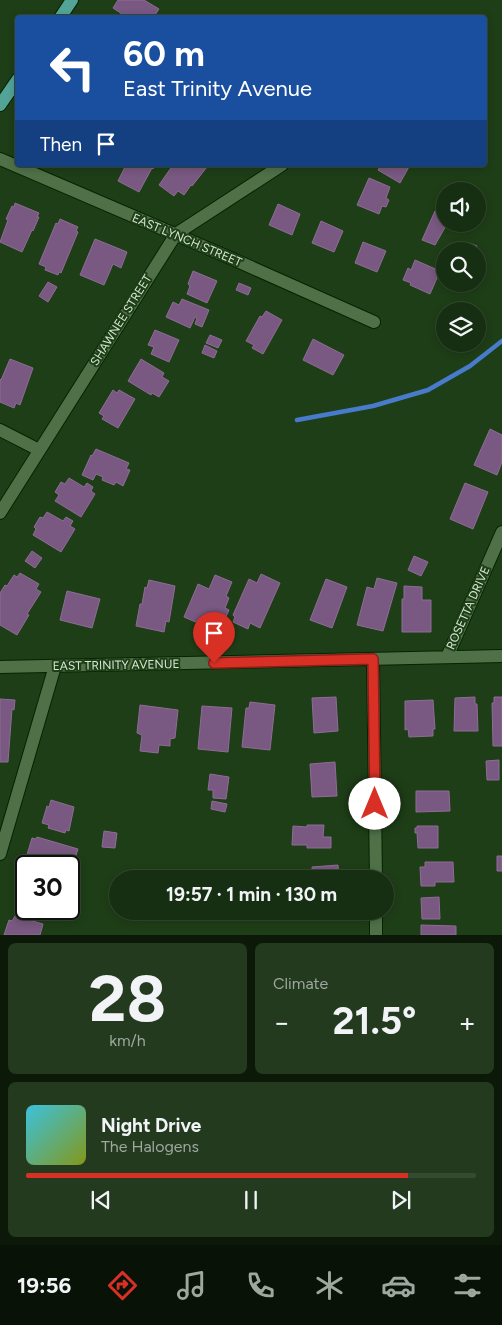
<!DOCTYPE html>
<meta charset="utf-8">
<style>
:root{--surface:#162e11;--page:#233a1f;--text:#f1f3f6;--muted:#9ea89f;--line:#354a31;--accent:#d93025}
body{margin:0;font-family:Figtree,sans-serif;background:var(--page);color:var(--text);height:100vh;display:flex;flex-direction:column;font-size:19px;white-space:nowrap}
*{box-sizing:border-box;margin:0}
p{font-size:16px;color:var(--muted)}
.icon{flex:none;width:28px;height:28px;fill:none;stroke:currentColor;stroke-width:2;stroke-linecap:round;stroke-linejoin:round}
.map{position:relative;height:935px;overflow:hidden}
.panel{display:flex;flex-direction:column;gap:8px;padding:8px;background:#0c1909;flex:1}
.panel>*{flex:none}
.banner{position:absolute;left:15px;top:15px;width:472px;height:152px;border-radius:5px;box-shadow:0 2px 8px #0003,0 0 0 1px var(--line);background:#1a4fa0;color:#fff;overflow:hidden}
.buttons{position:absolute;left:436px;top:182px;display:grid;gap:10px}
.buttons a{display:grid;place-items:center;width:50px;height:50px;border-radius:50%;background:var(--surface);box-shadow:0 2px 8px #0003,0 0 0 1px var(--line);font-size:25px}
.speed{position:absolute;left:15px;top:855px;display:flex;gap:10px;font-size:25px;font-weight:700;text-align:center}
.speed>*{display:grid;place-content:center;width:65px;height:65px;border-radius:50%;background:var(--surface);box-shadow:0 2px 8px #0003,0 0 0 1px var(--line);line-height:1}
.speed .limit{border:2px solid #111;border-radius:8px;background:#fff;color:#111}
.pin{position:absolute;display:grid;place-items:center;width:42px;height:42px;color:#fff;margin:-51px -21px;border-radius:50% 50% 50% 0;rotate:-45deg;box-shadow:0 0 5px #0007}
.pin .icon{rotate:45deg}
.me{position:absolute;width:55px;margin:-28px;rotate:0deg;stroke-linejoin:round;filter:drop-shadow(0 0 4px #0008)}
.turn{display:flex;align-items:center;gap:18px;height:105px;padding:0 25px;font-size:22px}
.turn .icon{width:65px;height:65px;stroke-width:2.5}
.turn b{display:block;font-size:35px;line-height:42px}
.then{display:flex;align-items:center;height:48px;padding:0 25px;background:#0003;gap:10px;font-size:19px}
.big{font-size:38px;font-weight:700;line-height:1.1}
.panel .tile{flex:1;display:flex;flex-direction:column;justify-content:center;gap:8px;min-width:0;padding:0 18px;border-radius:8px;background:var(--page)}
.panel .dial{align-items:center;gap:0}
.dial b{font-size:65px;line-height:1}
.song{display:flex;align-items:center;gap:15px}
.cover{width:60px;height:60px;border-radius:8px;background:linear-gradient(135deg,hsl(190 70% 55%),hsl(70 70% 35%))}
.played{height:5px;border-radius:2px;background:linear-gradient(90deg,var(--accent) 85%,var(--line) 85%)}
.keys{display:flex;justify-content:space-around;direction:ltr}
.heat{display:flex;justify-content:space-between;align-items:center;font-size:28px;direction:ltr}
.panel .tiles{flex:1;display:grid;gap:8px;grid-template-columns:1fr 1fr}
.tile:last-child{grid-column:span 2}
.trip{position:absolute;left:109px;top:870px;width:285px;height:50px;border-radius:25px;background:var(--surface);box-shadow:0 2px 8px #0003,0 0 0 1px var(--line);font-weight:700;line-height:50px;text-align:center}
.dock{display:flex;height:80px;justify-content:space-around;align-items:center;background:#091207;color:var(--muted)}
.dock .icon{width:35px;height:35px}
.dock .active{color:var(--accent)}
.dock b{font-size:22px;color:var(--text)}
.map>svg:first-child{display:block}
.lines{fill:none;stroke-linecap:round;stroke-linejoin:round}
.stream{stroke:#497bcc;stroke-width:4.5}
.building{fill:#795881;stroke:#8e6c96}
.minor-casing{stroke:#052400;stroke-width:14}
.major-casing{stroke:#052400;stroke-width:14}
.minor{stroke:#507148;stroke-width:12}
.major{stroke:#53a497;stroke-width:12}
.route-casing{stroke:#8d1f18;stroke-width:12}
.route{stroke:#d93025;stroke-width:9}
.labels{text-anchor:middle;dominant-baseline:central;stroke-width:4;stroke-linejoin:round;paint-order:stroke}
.street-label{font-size:12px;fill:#d6e9d2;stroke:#1e3e17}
</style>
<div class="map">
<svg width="502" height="935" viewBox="0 0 502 935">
<rect width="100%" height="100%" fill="#1e3e17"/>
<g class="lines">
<!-- stream -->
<path class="stream" d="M297,420L373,406L428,390L470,366L502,341"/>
</g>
<!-- building -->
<path class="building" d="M118,0H144L159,9L153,18H128L113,8Z
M126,165H155L153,169L152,168L139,192L118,181Z
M173,165H204L207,167L192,186L191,185L184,195L178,191L174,196L159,185Z
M381,165H410L400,183L378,170Z
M369,178L390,187L386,198L389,200L386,207L382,206L379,214L357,205Z
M15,203L39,213L37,217H39L33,231L32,230L22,252L0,242L8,220L6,219L12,206L14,207Z
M278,204L300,214L292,235L269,225Z
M435,211L445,216V224H447L435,245L422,240Z
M60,219L78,227L76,231L78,232L61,273L59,272L58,275L45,270L46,267L39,264L56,223L58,224Z
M321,221L343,231L334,252L312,243Z
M95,239L127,252L121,268L113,264L104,285L80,275Z
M363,242L386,251L377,272L355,263Z
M469,243L477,246L475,251H465Z
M415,260L440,271L430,294L410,285L411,283L403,280L408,268L411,270Z
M193,271L217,281L207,303L187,294L190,286L188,284Z
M48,282L57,287L48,302L39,296Z
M239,283L251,288L248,295L236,290Z
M182,299L209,310L202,327L195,324L197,318L195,317L190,328L166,317L173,302L179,305Z
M266,311L282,320L263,354L252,348L254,345L246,341L260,316L262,317Z
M155,330L179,340L169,362L151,354L154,347L148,345Z
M210,335L222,340L218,348L206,343Z
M313,339L344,355L333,375L303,360Z
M205,345L217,351L214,358L202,353Z
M10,359L33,368L20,405L16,403L14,408L0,402V379L1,380Z
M141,359L164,373L162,377L169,381L159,397L152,393L151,395L128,381Z
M113,390L117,393L119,390L135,399L118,428L102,419L104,416L99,413Z
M490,429L502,435V462L497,475L474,465Z
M96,449L129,463L126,469L130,470L123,486L116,482L114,485L102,480L103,477L96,474L93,480L82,475L91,455L92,456Z
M69,478L84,487L87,483L93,487L91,491L95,494L81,517L55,501L59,495L55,492L61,482L65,484Z
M465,483L488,492L473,529L450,519Z
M47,512L63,521L66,517L73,521L70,526L75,529L61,552L33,535L36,529L34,527L40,517L43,518Z
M32,551L42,558L35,568L25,561Z
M414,556L428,562L421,576L408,570Z
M20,573L39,584L36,589L41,592L27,614L29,615L17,635L0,625V593L5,585L7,586L14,575L17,577Z
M261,574L280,583L260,628L250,623L248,629L233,622L235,617L233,615L249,579L257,583Z
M215,575L232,582L226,596L229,598L225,608L229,610L219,632L184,617L198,584L209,589Z
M377,578L397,583L383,631L357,625L367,587L374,589Z
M326,579L347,587L332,628L310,620Z
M149,580L175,586L169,622L166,621L164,632L136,626L140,604H142L145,587L147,588Z
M404,586L422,587V600H431V632H402V599H404Z
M67,591L100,599L92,628L60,620Z
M336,697L338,731L314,733L312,698Z
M475,697V704H477L478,731H454L455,698Z
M494,697H502V746H493L492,703H494Z
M0,699L15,700L14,710L12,709L8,762H0Z
M433,700L435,729H433V736L409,737L408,729L405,730V701Z
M250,702L275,705L270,750L242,747L246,708H249Z
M140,705L178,710L175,738L170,739V746L159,745L158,753L140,751L142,735L137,733Z
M202,706L232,708L228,752L198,749Z
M499,760V780H487L486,761Z
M335,762L337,796L312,797L310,764Z
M210,774L229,777L226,799L213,798V790H208Z
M416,791H449L450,811L416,812Z
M51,800L74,807L69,831L66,830L65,833L48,828L49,825L42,823L47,806L49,807Z
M212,801L227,804L225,812L211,809Z
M307,825H324L323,837H331V848H307V845H292L293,826L307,827Z
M417,826H438V848H418L417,833H415V828H417Z
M104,831L117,833L115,848L102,847Z
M37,837L78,849L73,864L56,859L54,866H42L29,862L30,859L26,858L32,838L36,839Z
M497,856H502V871H497Z
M425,862H453L454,882H435V886H421L420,867H425Z
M338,865L339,879H313L312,867Z
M439,897L440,919H422L421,898Z
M15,916L43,924L40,935H4L9,920L12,921Z
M421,925L456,926V935H421Z"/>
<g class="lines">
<defs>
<path id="minor" d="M0,159L235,260L374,322
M0,430L39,450
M0,513L176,234L282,165
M447,657L502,532
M373,659L376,879
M0,667L502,656
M0,854L55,666
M376,911V935"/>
<path id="major" d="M60,18L72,0
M0,105L18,79"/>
</defs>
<!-- minor casing -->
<use href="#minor" class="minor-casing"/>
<!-- major casing -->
<use href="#major" class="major-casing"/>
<!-- minor -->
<use href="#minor" class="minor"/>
<!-- major -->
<use href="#major" class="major"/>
</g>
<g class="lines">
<defs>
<path id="route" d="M214,663L373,659L375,804"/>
</defs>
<!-- route casing -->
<use href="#route" class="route-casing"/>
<!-- route -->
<use href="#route" class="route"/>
</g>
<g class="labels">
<!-- street labels -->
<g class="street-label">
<text transform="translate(187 240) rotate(23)">EAST LYNCH STREET</text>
<text transform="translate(121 320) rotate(-58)">SHAWNEE STREET</text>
<text transform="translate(468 608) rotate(-66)">ROSETTA DRIVE</text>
<text transform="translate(116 665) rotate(-1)">EAST TRINITY AVENUE</text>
</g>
</g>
</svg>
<div class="buttons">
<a><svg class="icon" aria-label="sound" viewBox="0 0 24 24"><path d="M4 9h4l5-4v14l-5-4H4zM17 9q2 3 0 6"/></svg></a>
<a><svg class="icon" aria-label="search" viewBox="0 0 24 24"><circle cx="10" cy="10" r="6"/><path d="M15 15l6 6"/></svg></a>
<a><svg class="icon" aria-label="layers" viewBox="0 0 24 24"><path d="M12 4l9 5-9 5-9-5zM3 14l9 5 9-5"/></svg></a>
</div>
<div class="speed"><div class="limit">30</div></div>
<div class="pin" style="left:214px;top:663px;background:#d93025"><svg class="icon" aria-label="arrive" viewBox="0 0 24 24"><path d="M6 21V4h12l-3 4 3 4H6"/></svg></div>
<svg class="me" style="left:375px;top:804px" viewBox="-20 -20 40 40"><circle r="19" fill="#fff"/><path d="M0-13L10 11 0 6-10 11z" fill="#d93025"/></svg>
<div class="trip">19:57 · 1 min · 130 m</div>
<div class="banner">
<div class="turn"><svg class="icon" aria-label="left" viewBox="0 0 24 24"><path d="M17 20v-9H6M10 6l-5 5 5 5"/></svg><div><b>60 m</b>East Trinity Avenue</div></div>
<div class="then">Then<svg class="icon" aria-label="arrive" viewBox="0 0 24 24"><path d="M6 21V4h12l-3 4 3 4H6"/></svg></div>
</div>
</div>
<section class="panel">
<div class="tiles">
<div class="tile dial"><b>28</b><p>km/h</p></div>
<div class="tile"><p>Climate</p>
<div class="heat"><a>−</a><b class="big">21.5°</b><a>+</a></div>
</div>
<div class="tile">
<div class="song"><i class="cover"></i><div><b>Night Drive</b><p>The Halogens</p></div></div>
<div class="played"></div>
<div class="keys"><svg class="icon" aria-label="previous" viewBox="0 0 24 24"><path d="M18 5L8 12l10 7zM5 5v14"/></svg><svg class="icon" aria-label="pause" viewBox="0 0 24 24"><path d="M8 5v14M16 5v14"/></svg><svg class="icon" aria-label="next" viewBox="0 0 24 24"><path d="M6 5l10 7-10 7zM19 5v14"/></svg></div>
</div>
</div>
</section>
<nav class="dock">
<b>19:56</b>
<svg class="icon active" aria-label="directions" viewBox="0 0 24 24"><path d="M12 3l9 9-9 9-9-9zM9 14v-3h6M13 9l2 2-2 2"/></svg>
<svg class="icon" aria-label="music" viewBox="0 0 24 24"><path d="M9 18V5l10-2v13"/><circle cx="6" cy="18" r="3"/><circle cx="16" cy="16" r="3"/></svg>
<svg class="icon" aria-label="phone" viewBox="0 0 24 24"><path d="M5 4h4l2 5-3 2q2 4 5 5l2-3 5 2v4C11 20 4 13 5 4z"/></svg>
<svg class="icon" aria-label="climate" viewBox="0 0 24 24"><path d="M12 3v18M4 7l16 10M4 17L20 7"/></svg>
<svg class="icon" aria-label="car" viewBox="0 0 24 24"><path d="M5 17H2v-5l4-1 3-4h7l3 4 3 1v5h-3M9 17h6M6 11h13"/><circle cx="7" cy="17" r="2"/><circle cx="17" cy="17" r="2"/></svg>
<svg class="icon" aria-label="filters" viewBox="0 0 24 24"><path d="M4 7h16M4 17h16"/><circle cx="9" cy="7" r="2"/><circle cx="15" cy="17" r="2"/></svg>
</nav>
